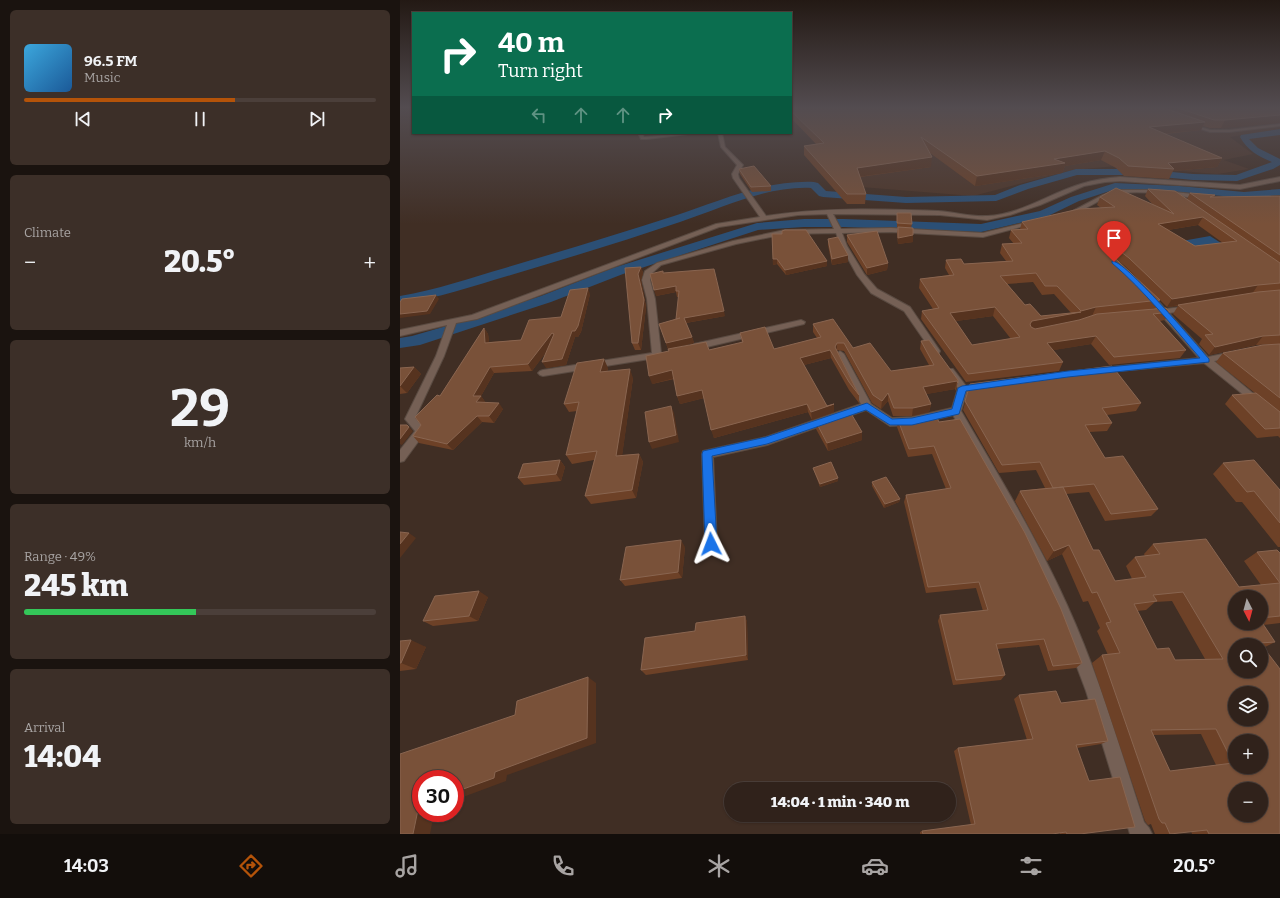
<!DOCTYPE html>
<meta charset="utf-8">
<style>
:root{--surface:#30221b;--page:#3c2f28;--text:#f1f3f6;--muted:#a8a4a3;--line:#4b3f3a;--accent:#b45309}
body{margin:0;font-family:Bitter,serif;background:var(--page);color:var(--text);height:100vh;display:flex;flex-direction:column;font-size:15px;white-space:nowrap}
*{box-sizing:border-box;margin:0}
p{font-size:13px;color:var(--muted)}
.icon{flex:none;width:22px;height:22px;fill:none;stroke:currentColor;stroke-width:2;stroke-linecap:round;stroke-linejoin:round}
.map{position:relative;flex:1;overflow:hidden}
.side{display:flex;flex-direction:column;gap:10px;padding:10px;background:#1a130f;width:400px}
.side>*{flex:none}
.guide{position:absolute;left:12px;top:12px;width:380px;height:122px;border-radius:0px;box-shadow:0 1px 3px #0004,0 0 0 1px var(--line);background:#0b6e4f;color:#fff;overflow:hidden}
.needle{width:26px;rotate:174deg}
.buttons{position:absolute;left:828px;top:590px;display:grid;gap:8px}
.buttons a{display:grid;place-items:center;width:40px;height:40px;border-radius:50%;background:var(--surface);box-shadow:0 1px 3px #0004,0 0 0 1px var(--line);font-size:20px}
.speed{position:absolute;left:12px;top:770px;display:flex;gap:8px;font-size:20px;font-weight:700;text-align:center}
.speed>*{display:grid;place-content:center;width:52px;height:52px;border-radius:50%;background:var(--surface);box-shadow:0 1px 3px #0004,0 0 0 1px var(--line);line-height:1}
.speed .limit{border:6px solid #d22;background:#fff;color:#111}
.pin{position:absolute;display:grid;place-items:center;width:34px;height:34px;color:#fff;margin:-41px -17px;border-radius:50% 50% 50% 0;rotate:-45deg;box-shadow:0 0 4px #0007}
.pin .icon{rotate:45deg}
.me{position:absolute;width:44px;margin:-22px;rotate:357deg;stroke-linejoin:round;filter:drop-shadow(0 0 3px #0008)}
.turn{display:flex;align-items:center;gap:14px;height:84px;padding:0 20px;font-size:18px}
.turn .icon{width:52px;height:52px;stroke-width:2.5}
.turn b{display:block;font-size:28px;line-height:34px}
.lanes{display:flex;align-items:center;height:38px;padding:0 20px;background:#0003;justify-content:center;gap:20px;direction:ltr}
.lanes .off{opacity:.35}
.big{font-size:30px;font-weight:800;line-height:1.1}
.side .card{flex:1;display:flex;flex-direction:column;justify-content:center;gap:6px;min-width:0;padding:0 14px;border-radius:6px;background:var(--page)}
.side .dial{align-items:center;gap:0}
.dial b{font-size:52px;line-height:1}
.song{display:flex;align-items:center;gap:12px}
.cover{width:48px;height:48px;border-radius:6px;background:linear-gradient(135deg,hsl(200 70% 55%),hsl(210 70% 35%))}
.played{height:4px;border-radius:2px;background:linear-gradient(90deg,var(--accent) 60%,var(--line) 60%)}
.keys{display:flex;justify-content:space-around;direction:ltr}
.heat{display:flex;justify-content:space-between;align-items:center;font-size:22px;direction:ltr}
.charge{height:6px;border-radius:3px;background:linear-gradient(90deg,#34c759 49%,var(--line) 0)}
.trip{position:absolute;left:324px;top:782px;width:232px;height:40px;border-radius:20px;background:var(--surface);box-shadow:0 1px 3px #0004,0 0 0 1px var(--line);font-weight:800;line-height:40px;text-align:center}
.dock{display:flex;height:64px;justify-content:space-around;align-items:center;background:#130e0b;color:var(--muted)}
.dock .icon{width:28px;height:28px}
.dock .current{color:var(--accent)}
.dock b{font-size:18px;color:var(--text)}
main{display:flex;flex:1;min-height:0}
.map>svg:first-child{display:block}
.built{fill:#4d3528}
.water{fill:#2b4f75}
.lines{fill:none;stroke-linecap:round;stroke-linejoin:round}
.canal{fill:#2b4f75;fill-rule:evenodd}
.minor-casing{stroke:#5a4b42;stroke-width:2}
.minor{fill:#756055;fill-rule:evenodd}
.wall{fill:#6d4127;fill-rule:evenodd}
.shaded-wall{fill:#56331f}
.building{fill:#795139;stroke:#896550;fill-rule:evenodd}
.route{fill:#1a73e8;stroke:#114b97}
</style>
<main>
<section class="side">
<div class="card">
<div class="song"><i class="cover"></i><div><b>96.5 FM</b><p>Music</p></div></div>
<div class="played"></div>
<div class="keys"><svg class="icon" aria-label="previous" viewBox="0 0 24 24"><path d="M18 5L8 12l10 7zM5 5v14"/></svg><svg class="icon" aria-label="pause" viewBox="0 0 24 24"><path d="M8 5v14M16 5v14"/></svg><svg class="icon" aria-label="next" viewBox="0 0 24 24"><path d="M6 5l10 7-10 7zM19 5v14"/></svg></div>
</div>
<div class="card"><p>Climate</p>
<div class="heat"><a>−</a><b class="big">20.5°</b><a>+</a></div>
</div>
<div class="card dial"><b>29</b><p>km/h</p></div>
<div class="card"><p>Range · 49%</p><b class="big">245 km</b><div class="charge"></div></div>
<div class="card"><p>Arrival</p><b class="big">14:04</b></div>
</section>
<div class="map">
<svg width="880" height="834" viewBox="0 0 880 834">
<rect width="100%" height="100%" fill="#402e24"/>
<!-- built -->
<path class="built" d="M880,107V129L830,137L853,154L824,160L849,169L817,174L717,166L673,170L573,196L436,185L407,115Z"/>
<!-- water -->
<path class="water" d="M810,236L824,245L788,253L782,241Z"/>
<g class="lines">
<!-- canal -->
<path class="canal" d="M880,129V135L849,139L858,148L880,159V165L873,169L837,181L793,180L741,175H677L628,189L596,201L506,203L423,197L419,196L411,188C365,186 323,208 280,222C224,241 168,258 111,275C74,286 38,298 0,304V296C36,290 70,278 105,268C162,251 218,234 274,216C320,201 364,180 414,182L418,183L426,191L506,197L595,195L620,185L676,169H741L793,174L836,175L872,162C858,156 847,150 840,137L841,135Z
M715,183L779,186L844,192L880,189V195L844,198L779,192L716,189L679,201L648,216L581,232L444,227H404L358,230L223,274L151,302L84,324L20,345L0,348V338L12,336L74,318L141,296L213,268L357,223L404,219H444L581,224L640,211L671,197Z"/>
<defs>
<path id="minor" d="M788,123L810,130H829L880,124V126L829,132H810L788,125Z
M238,133H242L244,137L297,133L247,139H241Z
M318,133H322L325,147L343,165L338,174L339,178L366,216C423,207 481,209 538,211C554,212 571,217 587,216C620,215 650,193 681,184C694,180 707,178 720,177L840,185L880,177V181L840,189L720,181L705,182L684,186L640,205L610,215L587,220L540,215L433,214L441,229L491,228L583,233L633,221L636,223L583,237L491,232L442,233L447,246L464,274L477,289L510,307L540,351L539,353H533L504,311L471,293L457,275L441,246L436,233L385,234L336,244L261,265L251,274L250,280L255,299L261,353L263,355L262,357L143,376L140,375L138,373L140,371L143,370L252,353L247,299L242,280L245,271L257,263L333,241L385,230L434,229L427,214L398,215L319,227L77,319L56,323L44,356L15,418L26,431L4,461L0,462V450L15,431L5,419L36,356L47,325L0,336V330L72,315L316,224L360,217L333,178L332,174L337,165L321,147Z
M718,190H755L802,195L805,197L802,199C777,196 736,188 713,195C699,199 687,209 674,214L669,213L703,195Z
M745,293H751L765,309L790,306V310L769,313L808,357L832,352L835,353L836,355L835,357L814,361L861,400L863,402L861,404H855L804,363L698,373L696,371L701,368L799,358L761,315H753V311L757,310L745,297Z
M401,320L405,322L404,324L294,350L290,347L294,344Z
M440,351L444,354L471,404L492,418L512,417L552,408L558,388L545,371L547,369H553L566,386L568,388L561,411C598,475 637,538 667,605C699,675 720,749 744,822L749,828L752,834H730L686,691L657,614L622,539L553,415L512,425L490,426L466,410L367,445L313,457L317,544L315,548L311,550L307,548L305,544L302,454L303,451L366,437L461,404L436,354Z"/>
</defs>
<!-- minor casing -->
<use href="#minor" class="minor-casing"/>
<!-- minor -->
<use href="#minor" class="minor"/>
</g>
<!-- wall -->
<path class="wall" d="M391,107H880L821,128H810L803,126L801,130L765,134L822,158L817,167L773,171L769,179L724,176L716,168L701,160L665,166L662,173L575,186L530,153L531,167L460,177L466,194L465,204H447L404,155V146L416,144L391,118Z
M339,169L371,186V191L352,192L340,174Z
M716,188L753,205L745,196L748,189L775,191L787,199L790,193L815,195L814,197L880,196V344L856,345L809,355L799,344L802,339L773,314L778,306L767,307L760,300L755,309H749L766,308L770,312L765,320L760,321L786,350L780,358L709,365L691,344L653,350L663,362L659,371L566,382L521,319L522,311L533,309L519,288L520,279L549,275L545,268L546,260L561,259L564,264L606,261L600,253L602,244H614L609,238L611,230L620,229L622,222L679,209L701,208L697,205L700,197ZM798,225L823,243L795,246L768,230ZM716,259L725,266L756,297ZM633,282L642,295L654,294L671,313L641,316L630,304L625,305L607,284ZM692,315L679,320L635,329V328L677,320ZM593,316L611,339L572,345L556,321Z
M497,213L512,224L511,228L497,227Z
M498,227L513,242L498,244L497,234Z
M372,234L427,261V266L386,275L377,264L373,265Z
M447,235L488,263L487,270L467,275L447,242Z
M428,239L448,255V262L432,265L428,245Z
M241,267L243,273L241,280L246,307L241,350H235L232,343Z
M263,273L325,316L286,323L292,337L294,343L268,349L259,324L276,319L279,297H277L276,292L256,296Z
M190,294L181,332L178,337H175L166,365L146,368V352L132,371L94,373L81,396L85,402L103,409L94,423L82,422L53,450L19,443L13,436L21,425L84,328L88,334L89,342L121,340L161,317Z
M413,324L453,348L491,371L529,365L520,349L521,341L558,380L556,391L555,389L526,394L531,404L529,412L512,416H493L488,401L481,409L472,403L444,351L437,350L459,395V403L449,390L431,358L404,365L427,406L434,404V412L412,420L408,412L314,438L304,398L280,404L277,396L274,379L252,384L309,350L342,343L340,333L374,349L417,338L413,332Z
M880,344V438L878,436L857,438L825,404L832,395L855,393L816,362L823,353Z
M14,367L21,374L7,393L0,394V368Z
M208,368L207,372L233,378L222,455L239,454L243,462L236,498L191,504L185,496L194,460L172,464L166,455L177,411L169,412L164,404Z
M570,384L741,403L736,411L707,415L712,423L707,431L689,432L705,458L758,509L751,516L705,521L689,492L666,494L693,550L715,581L732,579L726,566L735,557L745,556L744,554L753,544L839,587L861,585L844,561L857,552L880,553V623L863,625L875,642L863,648L880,834H792L791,831L771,834H755L751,824L748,825L745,821L692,663L702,655H708L697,631L700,628L688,601L683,602L662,554L647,561L615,501L620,491L645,488L636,470L599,473L563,410ZM861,597V623H835ZM772,601L805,659L775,660L757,649L737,611L746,610L755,602ZM801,734L816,765L770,771L753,735Z
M498,420L539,422L682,663L676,668L648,671L639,645L597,649L605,675L601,680L553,685L538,621L540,615L583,611L576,588L526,593L504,502L506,495L546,489L532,454L508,457L497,427Z
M416,422L462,432V440L428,451L416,429Z
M160,460L165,467L161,481L124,485L118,478Z
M823,463L880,490V547H878L842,502H836L813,474Z
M413,468L438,478V481L420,487L414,471Z
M472,482L500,499L499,502L484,508L472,486Z
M285,547L282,578L225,586L220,580Z
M88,597L78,621L33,626L23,621Z
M345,616L347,622L348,660L246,675L241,670L295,631Z
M0,641L26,647L16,669L0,671Z
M619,695L661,703L708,741L701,744L677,748L680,834H660V833L652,834H520V832L522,831L571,825L554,751L558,748L627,740L614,699Z"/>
<!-- shaded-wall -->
<path class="shaded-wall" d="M880,115V123L821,128L825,120Z
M805,122L801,130L746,135L749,127Z
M705,151L701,160L665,166L662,173L575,186L577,176L654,159Z
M532,157L531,167L457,177V168Z
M822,158L817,167L773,171L774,169L768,163Z
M803,217L798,225L755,232L758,224Z
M513,235V242L498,244V238Z
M448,255V262L432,265V259Z
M373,259H377V264L373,265Z
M427,261V266L386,275L385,270Z
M488,263L487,270L467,275V268Z
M241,267L243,273L241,280L246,307L241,350L238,343V274Z
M858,285L852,294L767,307L772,299Z
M276,286V292L256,296L254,290Z
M188,288L190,294L181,332L178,337H175L166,365L146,368L142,362Z
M36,295L39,299L30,314L0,318V314Z
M595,307L593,316L549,322L550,313Z
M696,307L692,316L677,320L681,311Z
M324,311L325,316L285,323L284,318Z
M681,312L677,320L629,330L630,324L632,321Z
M84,328L88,334L90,349L85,343Z
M152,333L156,339L132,371L128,364Z
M696,336L691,344L643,352L647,343Z
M863,336L856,345L809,355L815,347Z
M292,337L294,343L268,349L266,343Z
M437,343V350L435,355V347Z
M430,350L431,358L400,366V358Z
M204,359L208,368L204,381L200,372Z
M14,367L21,374L7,393L0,386Z
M90,367L94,373L81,396L86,403L76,402L73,396Z
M230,369L233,378L221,464L216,456Z
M272,370L275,378L252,384L249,376Z
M557,381L555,389L522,395L523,387Z
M302,390L304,398L280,404L277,396Z
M488,393V401L481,409L482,401Z
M99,403L103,409L94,423L89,416Z
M407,404L408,412L314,438L311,430Z
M434,404V412L412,420L411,412Z
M531,404L529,412L512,416L513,408Z
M271,406L274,413L279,442L252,449L249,442Z
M77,416L82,422L53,450L47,444Z
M7,425L13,431L2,445L0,444V439Z
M462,432V440L428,451L427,443Z
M239,454L243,462L236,498L232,490Z
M160,460L165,467L161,481L156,474Z
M438,478V481L420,487V484Z
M500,499L499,502L484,508L485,504Z
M9,533L16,538L0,558V544Z
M281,540L285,547L282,578L278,572Z
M669,545L662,554L647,561L654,551Z
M79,591L88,597L78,621L69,616Z
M345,616L347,622L348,660L346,655Z
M11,640L26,647L16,669L1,663Z
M188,677L196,683V743L107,775L106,781L55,800V792L95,772Z
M21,804V813H34L30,834H13L19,805Z"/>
<!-- building -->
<path class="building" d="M391,107H761L805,122L749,127L822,158L768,163L774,169L728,166L719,158L705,151L654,159L665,163L577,176L521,137L532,157L457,168L466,194H447L404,146L424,143L391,111Z
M775,107H880V115L825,120H814Z
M354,166L371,186L351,187L339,169Z
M716,188L774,214L748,189L775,191L880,263V283L858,285L772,299L729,258L712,245L705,244L704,248L760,300L696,307L681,311L657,286H645L636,273L600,276L625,305L630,304L641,316L681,312L632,321L630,324L631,327L635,329L679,320L697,314L766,308L770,312L753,314L786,350L714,357L696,336L647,343L663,362L568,374L522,311L539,308L520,279L554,275L546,260L561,259L564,264L613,261L602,244L622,243L611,230L628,229L622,222L679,209L715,207L700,197ZM803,217L837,241L795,246L758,224ZM595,307L620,337L572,345L550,313Z
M790,193L815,195L810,197L880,196V255Z
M497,213H511L512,224L497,223Z
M498,227L513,228V235L498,238Z
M385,230H406L427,261L385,270L377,259H373L372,234H382V231Z
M477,231L488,263L467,268L447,235Z
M438,237L448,255L432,259L428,239Z
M241,267L238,274L244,300L238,343H232L225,268Z
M314,269L324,311L284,318L292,337L266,343L259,324L280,318L276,319L279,291H276V286L254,290L250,274L263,271V273Z
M188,288L178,326L175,331H172L162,359L142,362L154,334L152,333L128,364L90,367L73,396H81L76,402L99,403L89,416H77L47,444L13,436L21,425L15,417L37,395L40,396L84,328L85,343L121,340L129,320L161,317L170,290Z
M880,290V335L863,336L815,347L805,335L813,334L778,305L858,292Z
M36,295L27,311L0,314V302L2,299Z
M433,319L453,348L470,343L491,371L534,365L521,341L529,340L558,380V383L557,381L523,387L531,404L513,408H494L488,393L482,401L473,395L444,343H437L435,347L459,395L449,382L430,350L400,358L427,406L434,404L411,412L407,404L311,430L302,390L277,396L272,370L249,376L246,356L269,351L268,349L306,342L309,350L343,342L340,333L365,327L374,349L421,337L413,324Z
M880,344V398L823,353L863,345Z
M204,359L200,372L230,369L216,456L239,454L232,490L185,496L197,451L166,455L179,402L164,404L177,363Z
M712,366L741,403L702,408L712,423L685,425L705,458L723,456L758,509L711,514L694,484L653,488L640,462L602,465L565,401L570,384Z
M14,367L0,386V368Z
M856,393L880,412V428L865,429L832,395Z
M271,406L276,435L249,442L245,412Z
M449,410L462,432L427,443L416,422Z
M535,414L539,422L560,419L625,533L661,609L682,663L653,666L644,639L596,644L605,675L556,680L540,615L588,610L579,582L528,587L506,495L551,488L534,446L509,449L498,420L514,419Z
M0,425H7L9,427L0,439Z
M160,460L156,474L118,478L123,464Z
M854,460L880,490V523L854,491L847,492L823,463Z
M431,462L438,478L420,484L413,468Z
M486,477L500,499L485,504L472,482Z
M663,487L693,550H699L715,581L746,577L735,557L760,554L753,544L806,539L839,587L880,583V616L861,618V597H835V623H861V621L875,642L860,643L880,669V834H809L807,830L770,834L765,823H762L759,819L702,655L720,653L706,623L711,622L697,592L692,593L669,545L654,551L620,491ZM783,592L823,659L775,660L769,648L757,649L734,604L757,601L753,595ZM835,645H861V671H835ZM835,693H861V719H835ZM816,729L833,763L770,771L751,730ZM835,741H861V767H835ZM835,789H861V815H835Z
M0,532L9,533L0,544Z
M281,540L278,572L220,580L226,547Z
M877,550L880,553V583L857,552Z
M79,591L69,616L23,621L35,596Z
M345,616L346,655L241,670L245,638L295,631L296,623Z
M11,640L1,663H0V641Z
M188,677L187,738L95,772L94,778L55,792V779H21V804L19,805L13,834H0V754L115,715L117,701Z
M656,691L661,703L695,699L708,741L676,745L689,781L720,777L735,827L680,834H667L666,832L652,834H523L522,831L575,824L558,748L633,739L619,695Z"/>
<!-- sky -->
<linearGradient id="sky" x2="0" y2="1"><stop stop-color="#231914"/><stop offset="0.48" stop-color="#534c50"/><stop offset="1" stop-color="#534c50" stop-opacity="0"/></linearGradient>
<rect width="880" height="224" fill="url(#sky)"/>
<!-- route -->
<path class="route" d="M712,261C724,259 797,345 809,359V362L668,377L566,391L559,414L512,425H490L466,410L367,444L312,456L317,544L315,548L311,550L307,548L305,544L302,454L303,451L366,437L467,403L492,419L512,418L552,409L558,388L562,386L668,371L800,358C772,326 745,291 712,263Z"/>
</svg>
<div class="buttons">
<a><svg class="needle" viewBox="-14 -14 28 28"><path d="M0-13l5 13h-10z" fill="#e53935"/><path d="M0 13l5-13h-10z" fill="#a8a4a3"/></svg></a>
<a><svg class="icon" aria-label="search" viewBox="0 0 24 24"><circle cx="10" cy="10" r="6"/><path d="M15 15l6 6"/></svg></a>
<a><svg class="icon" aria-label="layers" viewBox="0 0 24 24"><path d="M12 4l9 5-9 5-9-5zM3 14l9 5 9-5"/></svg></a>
<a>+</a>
<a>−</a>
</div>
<div class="speed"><div class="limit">30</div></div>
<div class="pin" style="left:714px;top:262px;background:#d93025"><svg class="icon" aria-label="arrive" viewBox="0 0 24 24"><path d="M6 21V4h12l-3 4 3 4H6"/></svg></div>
<svg class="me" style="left:311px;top:544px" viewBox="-20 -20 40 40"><path d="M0-17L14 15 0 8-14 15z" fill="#1a73e8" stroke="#fff" stroke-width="4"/></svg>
<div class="trip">14:04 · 1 min · 340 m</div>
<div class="guide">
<div class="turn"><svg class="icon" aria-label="right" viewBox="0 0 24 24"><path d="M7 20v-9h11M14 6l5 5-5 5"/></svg><div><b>40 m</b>Turn right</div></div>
<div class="lanes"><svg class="icon off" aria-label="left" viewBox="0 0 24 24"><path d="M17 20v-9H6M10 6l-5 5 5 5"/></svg><svg class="icon off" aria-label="ahead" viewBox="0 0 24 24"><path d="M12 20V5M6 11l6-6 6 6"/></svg><svg class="icon off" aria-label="ahead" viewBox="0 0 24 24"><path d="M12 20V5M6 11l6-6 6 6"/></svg><svg class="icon" aria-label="right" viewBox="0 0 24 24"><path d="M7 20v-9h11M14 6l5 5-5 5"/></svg></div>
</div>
</div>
</main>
<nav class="dock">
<b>14:03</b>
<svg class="icon current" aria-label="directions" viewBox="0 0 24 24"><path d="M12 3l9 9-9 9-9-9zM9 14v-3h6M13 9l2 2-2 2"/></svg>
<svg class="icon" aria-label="music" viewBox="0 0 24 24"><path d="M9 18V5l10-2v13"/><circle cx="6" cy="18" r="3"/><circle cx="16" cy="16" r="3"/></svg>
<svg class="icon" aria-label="phone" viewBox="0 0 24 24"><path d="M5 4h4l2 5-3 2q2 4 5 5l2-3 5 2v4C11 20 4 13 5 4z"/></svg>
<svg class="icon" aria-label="climate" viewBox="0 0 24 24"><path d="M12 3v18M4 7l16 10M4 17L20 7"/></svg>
<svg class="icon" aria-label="car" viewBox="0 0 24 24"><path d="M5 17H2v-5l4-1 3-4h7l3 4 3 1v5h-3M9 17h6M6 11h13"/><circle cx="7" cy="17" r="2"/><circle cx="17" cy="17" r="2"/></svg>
<svg class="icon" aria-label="filters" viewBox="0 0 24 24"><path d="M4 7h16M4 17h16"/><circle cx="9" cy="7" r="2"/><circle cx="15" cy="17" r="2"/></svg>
<b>20.5°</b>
</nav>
